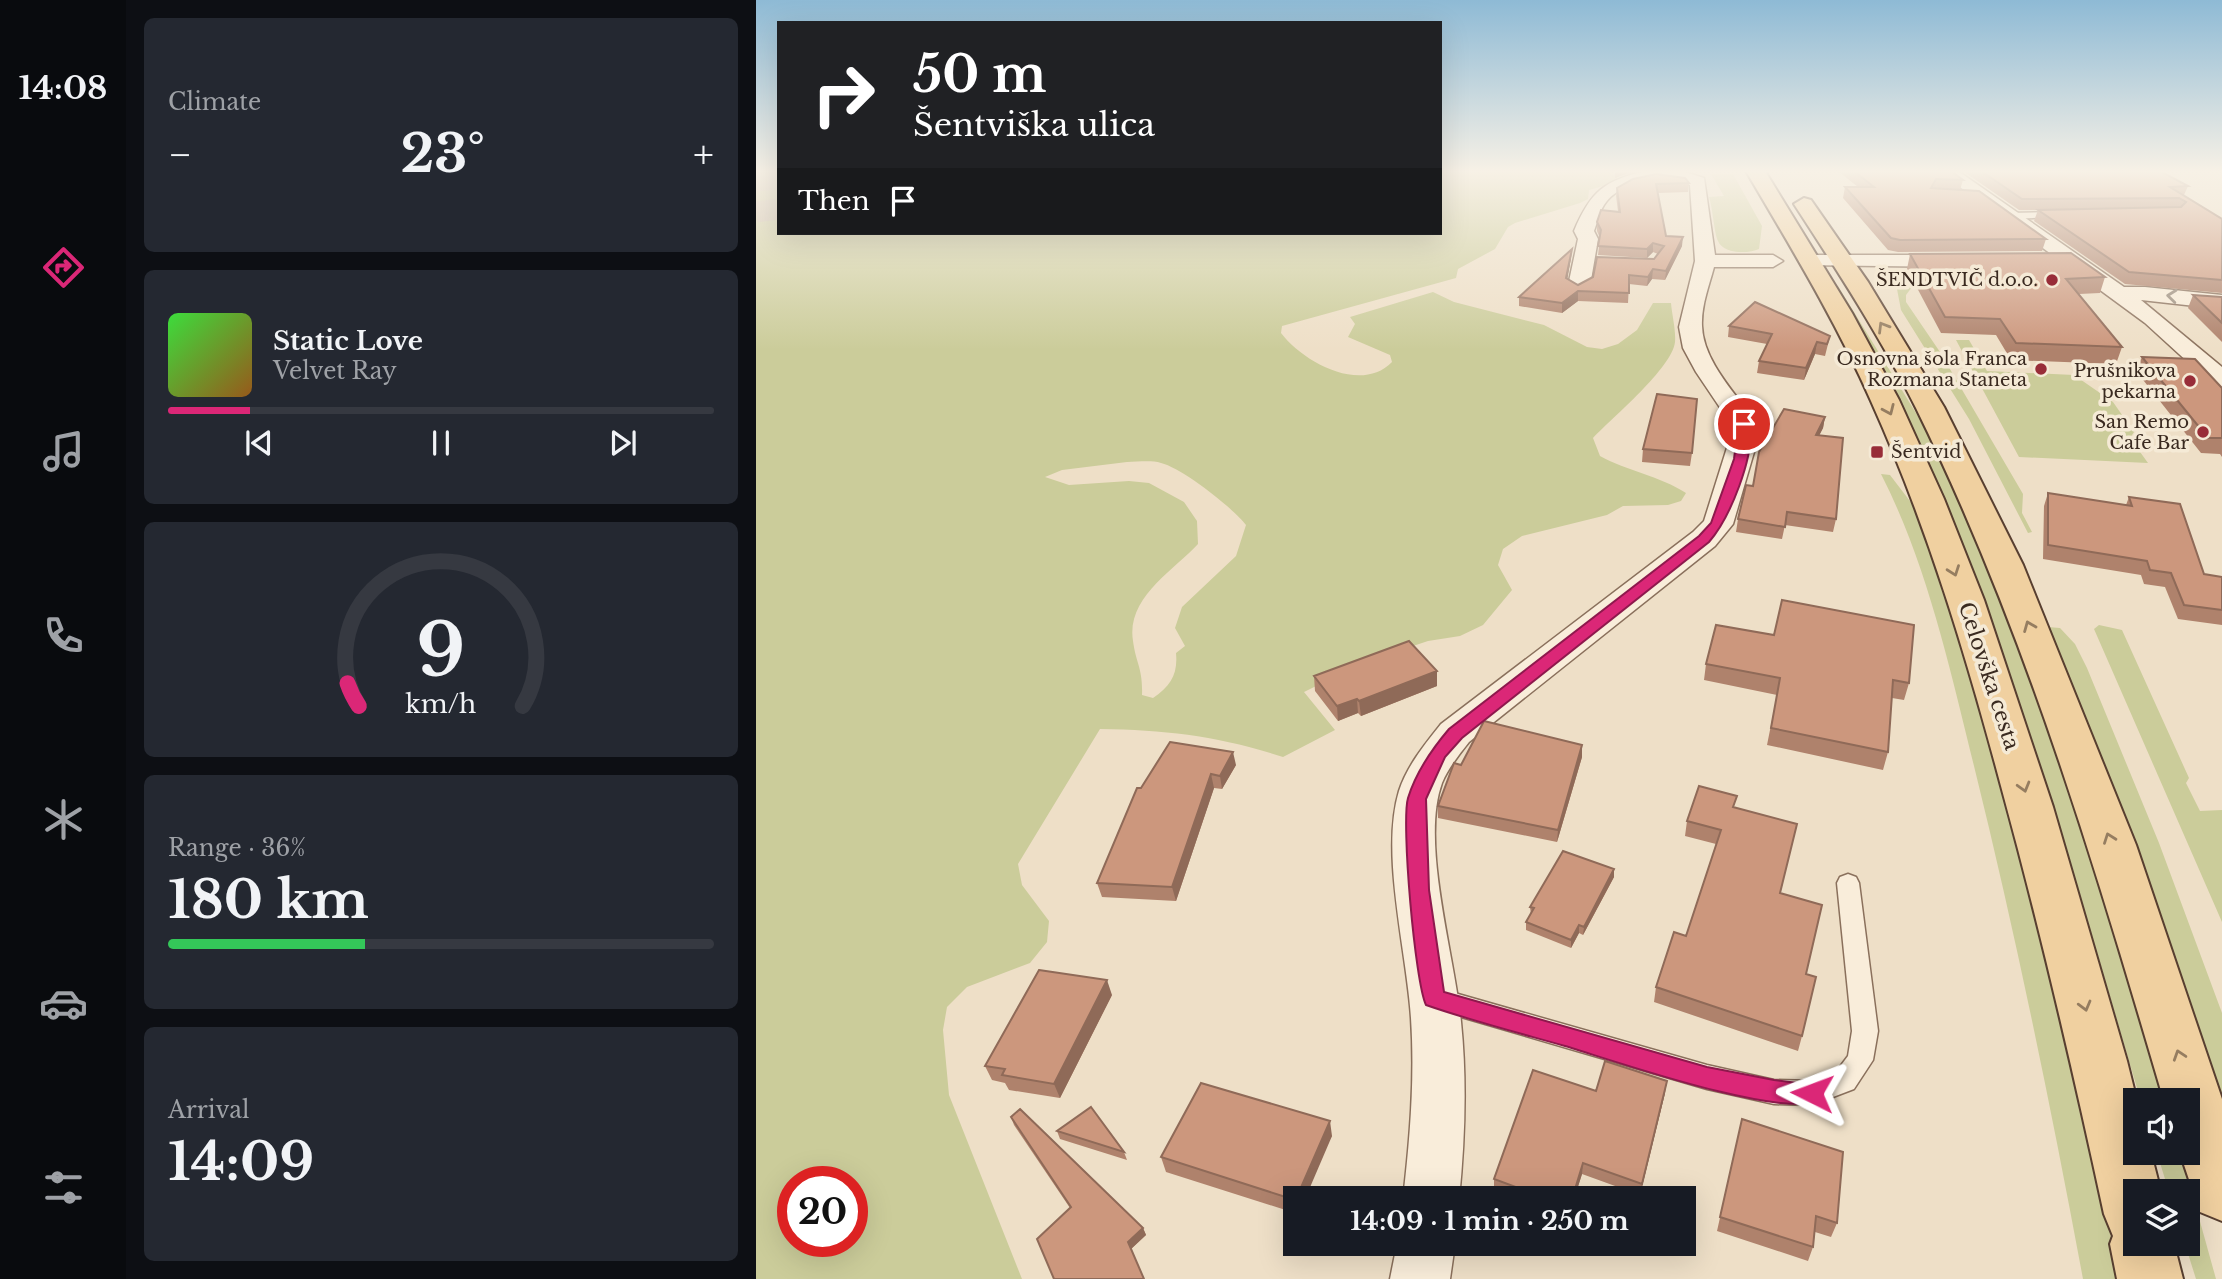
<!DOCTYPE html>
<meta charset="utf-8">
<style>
:root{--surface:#171b24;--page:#242831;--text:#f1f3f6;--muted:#9ea1a6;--line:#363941;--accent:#db2777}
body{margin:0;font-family:"Libre Baskerville",serif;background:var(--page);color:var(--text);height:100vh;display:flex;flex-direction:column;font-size:26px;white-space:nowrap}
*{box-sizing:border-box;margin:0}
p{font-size:23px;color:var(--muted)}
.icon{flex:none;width:38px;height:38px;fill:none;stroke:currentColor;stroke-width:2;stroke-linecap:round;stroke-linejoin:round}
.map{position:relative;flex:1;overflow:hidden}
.details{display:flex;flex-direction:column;gap:18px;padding:18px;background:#0d0f14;width:630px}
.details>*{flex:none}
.hud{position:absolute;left:21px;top:21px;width:665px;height:214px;border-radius:0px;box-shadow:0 7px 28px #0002;background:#202124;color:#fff;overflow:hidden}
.fabs{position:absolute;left:1367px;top:1088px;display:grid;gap:14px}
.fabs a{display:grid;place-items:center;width:77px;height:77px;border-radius:0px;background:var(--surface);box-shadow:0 7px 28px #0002;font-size:35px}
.speed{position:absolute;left:21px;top:1166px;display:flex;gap:14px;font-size:35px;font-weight:700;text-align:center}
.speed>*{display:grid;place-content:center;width:91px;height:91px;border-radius:50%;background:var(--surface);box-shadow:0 7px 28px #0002;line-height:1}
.speed .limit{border:10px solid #d22;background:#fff;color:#111}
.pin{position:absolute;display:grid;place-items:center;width:60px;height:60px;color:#fff;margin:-30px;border:4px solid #fff;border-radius:50%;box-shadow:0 2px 7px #0007}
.me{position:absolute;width:77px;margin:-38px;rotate:273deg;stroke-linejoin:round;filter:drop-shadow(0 0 5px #0008)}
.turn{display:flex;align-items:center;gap:24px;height:147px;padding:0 21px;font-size:32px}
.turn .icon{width:91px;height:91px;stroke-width:2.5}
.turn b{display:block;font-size:49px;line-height:60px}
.then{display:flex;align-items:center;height:66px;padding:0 21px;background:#0003;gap:14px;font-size:26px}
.big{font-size:52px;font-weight:700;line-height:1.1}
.details .tile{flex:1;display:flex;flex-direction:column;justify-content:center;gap:10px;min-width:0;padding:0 24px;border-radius:10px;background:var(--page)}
.details .dial{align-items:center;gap:0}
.dial svg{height:182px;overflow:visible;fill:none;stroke:var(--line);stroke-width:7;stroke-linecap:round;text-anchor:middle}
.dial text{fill:var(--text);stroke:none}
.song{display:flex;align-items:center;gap:21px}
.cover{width:84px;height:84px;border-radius:10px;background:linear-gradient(135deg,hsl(120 70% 55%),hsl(30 70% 35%))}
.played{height:7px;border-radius:4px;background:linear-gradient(90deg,var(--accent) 15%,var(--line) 15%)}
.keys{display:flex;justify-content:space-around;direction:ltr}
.heat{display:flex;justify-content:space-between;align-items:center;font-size:38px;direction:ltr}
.charge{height:10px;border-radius:5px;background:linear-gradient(90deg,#34c759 36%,var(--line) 0)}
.trip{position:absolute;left:527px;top:1186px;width:413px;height:70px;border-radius:0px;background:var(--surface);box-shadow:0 7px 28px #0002;font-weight:700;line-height:70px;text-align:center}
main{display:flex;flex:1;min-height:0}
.tab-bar{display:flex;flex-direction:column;width:126px;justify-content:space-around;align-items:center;background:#090b0e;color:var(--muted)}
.tab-bar .icon{width:49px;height:49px}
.tab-bar .active{color:var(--accent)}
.tab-bar b{font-size:32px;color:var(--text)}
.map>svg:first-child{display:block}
.green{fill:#cbcc9a;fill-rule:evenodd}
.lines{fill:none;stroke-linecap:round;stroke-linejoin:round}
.highway-tunnel{stroke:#cabba6;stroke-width:21;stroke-dasharray:21 10;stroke-linecap:butt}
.lane-casing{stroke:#8a705c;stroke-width:3}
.street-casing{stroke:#8a705c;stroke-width:3}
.primary-casing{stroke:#583f30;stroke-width:4}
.lane{fill:#f9edda;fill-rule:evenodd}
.street{fill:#f9edda;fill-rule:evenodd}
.primary{fill:#f0d0a0;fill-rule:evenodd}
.wall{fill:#af826c}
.shaded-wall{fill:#8f6a58}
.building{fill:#cc977d;stroke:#8f6a58;stroke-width:2}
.oneway{stroke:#9a8c7d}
.oneway2{stroke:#957d60}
.route{fill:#db2777;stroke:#8e194d;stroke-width:2}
.poi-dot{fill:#982d38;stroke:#f5ead6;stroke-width:2.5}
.labels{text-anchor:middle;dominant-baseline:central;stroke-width:7;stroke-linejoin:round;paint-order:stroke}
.far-poi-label{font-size:18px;fill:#3a2a20;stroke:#f5ead6;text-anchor:end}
.street-label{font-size:21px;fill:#3a2a20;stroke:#f5ead6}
</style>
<main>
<nav class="tab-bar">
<b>14:08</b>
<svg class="icon active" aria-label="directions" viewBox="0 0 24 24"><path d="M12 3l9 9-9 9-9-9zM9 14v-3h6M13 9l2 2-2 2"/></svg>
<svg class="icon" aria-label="music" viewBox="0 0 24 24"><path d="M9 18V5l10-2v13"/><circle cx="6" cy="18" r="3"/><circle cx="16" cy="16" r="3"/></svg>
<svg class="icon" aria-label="phone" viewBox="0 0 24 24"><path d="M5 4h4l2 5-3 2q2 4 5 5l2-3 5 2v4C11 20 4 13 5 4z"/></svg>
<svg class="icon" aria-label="climate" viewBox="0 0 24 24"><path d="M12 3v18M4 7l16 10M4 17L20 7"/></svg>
<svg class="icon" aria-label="car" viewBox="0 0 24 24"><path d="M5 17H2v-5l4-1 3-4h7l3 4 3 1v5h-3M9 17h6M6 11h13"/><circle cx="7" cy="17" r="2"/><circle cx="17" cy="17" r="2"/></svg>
<svg class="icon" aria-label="filters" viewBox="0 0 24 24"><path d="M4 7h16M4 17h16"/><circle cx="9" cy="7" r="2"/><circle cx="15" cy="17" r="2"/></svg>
</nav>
<section class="details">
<div class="tile"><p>Climate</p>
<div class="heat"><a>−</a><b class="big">23°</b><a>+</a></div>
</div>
<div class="tile">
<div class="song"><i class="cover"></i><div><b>Static Love</b><p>Velvet Ray</p></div></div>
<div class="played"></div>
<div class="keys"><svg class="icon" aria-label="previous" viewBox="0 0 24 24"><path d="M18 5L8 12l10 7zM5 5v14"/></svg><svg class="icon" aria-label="pause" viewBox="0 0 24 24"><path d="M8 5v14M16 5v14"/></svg><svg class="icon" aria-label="next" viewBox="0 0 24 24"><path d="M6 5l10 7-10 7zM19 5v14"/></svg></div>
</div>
<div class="tile dial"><svg viewBox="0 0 100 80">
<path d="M14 69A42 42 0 1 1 86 69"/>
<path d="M14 69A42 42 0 0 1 9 59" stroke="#db2777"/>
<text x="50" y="56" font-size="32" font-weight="700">9</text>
<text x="50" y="72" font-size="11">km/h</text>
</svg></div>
<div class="tile"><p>Range · 36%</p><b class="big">180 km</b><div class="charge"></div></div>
<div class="tile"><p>Arrival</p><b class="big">14:09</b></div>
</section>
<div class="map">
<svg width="1466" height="1279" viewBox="0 0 1466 1279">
<rect width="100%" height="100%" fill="#eedfc7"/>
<!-- green -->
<path class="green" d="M0,171H23V233H684V171H852L861,177V182L833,190L832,199L824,203L759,223L752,227L739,249L702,269L700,278L526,326L525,333C547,362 605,394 636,362L634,355L592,337L599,324L594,317L677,292L698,302L788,325L831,347L846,349L862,344L881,330L897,303H915C916,315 920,330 919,342C916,368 857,417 837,438L844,456C871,471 904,476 930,493L925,501L912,505L867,506L851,515L766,536L747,549L742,565L756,590L727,625L704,636L672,641L609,662L548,692L579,730L527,757C462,736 412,730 344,729L262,864L266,885L293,921L291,942L274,963L211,987L191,1007L187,1030L193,1095L266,1279H0ZM371,462C382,462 395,460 405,463C426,468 476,507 490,525L480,556L426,607L419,628L429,646L420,653C422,674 415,686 397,698L386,695C387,668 380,664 377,641C370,598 417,571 442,544L441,521L428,502L393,483L373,481L313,485L289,477L306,470ZM37,1181H96V1241H37Z
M955,174H977L1006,226L1003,249C992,254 967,254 962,241C958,232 957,209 953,197L968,196Z
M1162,279L1150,295V302L1184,352L1267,494L1266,513L1276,532L1272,533L1213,419L1145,310L1141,289L1151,280Z
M1079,286H1082L1171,431L1211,516L1255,626L1304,758L1409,1101H1385C1301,824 1230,536 1079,286Z
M1200,340H1213L1231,371L1318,375L1357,402L1378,432L1374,438L1392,463L1263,457Z
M1125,474L1134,475L1160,509L1192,598L1267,857L1321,1079L1364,1279H1327C1295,1107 1260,936 1218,766C1194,669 1171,564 1125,474Z
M1343,625L1366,630L1433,778L1430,783L1444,811L1466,810V922L1338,629Z
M1292,627L1304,628L1319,644L1331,668L1403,843L1466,1013V1100L1376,839Z
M1401,1153H1425L1460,1279H1440L1429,1244H1432V1192H1413Z"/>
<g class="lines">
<!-- highway-tunnel -->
<path class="highway-tunnel" d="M0,181L23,179
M0,212L23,209"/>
<defs>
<path id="lane" d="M1302,212L1305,213V217L1253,219L1248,216L1253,213Z
M1092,874L1100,877L1103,883L1122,1031L1117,1060L1098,1089L1056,1105L1018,1104L951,1089L681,1010L672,1006L669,999L672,992L681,988L951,1065L1018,1080L1056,1081L1080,1072L1092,1056L1096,1031L1081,883L1084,877Z"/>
<path id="street" d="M889,171H926L948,178L959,255H1017L1027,261L1017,267H958C953,286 945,306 946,326C947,362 982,396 1001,424L1003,435L977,524L959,546L713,742C703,755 692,768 686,783C664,843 699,957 705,1022C711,1081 709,1140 703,1199H647C654,1139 659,1079 655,1018C651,952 624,854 643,791C651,766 669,744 685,724L937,532L948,521L975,435V424L940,372L927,348L923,327L939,261L934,185C908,174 864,180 848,205C843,213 841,223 838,231L842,239L834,286L823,292L812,286L822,239L818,231C835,191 848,181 889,171Z
M1182,171H1202L1368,287H1389L1466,295V309L1385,300L1466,367V387L1457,385L1389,323Z
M1053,255H1201L1211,261L1201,267L1046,265L1043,261Z
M641,1244H699L694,1279H634Z"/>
<path id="primary" d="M990,171H1009L1096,313L1143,400L1188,499L1228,600L1297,807L1371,1061L1381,1101L1379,1153H1395L1405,1192H1379V1244H1418L1427,1279H1361L1354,1244L1357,1236L1348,1214C1317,1070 1284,928 1245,786C1210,655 1171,525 1115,401C1080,321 1034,246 990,171Z
M1048,198L1055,200L1112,282L1188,407L1267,565L1380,845L1466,1099V1221L1444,1212L1424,1153H1432V1101H1408C1339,866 1269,629 1160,408C1125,338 1081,270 1038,204Z"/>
</defs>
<!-- lane casing -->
<use href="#lane" class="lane-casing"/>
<!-- street casing -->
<use href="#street" class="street-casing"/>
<!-- primary casing -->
<use href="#primary" class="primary-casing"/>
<!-- lane -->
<use href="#lane" class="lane"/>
<!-- street -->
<use href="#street" class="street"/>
<!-- primary -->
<use href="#primary" class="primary"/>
</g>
<!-- wall -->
<path class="wall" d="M1082,171H1195L1207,180L1204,190L1290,239L1286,251L1142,252L1132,250L1087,198L1089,187H1102Z
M1207,171H1404L1432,186L1428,195L1466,219V293L1369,284L1278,221L1282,210H1263Z
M877,179L933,183L932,192L902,193L910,236L926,246L909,280L896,279L891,286L873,284L872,303L822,301L806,313L763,306V297L816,249L815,258L811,278L822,285L898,259L902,254L897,252L891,258L842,255L844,238L841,231V222L862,211L860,196L861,188Z
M1154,254L1349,277L1344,293L1323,294L1366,347L1360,364L1255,360L1240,335L1185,333L1151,269Z
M1437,295L1466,297V342L1432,308Z
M973,326L1074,336L1069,356L1059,354L1048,380L1001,373L1003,361L1011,344L972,337Z
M1386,357L1466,388V457L1464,454L1445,453L1380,371Z
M1069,417L1067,428L1063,435L1080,519L1077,532L1029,525L1026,539L980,532L982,519L997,486Z
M887,449L936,453L934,466L886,462Z
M1292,493L1370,505L1373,497L1448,574L1466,577V625L1422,619L1409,587L1388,584L1385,575L1287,559L1288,506Z
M960,625L1153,683L1148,700L1136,698L1132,752L1127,770L1011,745L1021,695L948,680L950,664Z
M681,671V686L605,716L602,713L582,721L559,691L558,676Z
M826,745V757L801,842L682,818V806L705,765Z
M480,765L466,789L458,788L420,901L346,897L341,883L385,788Z
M979,808L1024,893L1050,974L1046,1036L1042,1051L898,1002L900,987L930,936L960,844L929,836L931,821Z
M858,869V877L827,935L823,933L815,948L770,930V922L775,914L774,907Z
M356,995L304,1098L253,1090L249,1083L236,1080L229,1066Z
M840,1091L909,1093L884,1195L826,1174L818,1199H760L738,1191V1179Z
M255,1117L387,1228L390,1235L375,1249L314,1208L258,1125Z
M986,1119L1081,1223L1075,1237L1059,1232L1057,1247L1052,1261L961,1231Z
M301,1131L368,1152L371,1160L304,1139Z
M576,1136L539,1199V1213L410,1172L405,1157Z"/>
<!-- shaded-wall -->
<path class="shaded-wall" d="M859,171H879L859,178Z
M927,237L926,246L909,280L910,271Z
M897,243V252L891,258V249Z
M816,249L815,258L810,287V278Z
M897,269L896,279L891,286L892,277Z
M822,291V301L806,313V303Z
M1061,342L1059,354L1048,380L1050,368Z
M1069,417L1067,428L1058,446L1060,435Z
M681,671V686L605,716L603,701Z
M601,699L602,713L582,721L581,706Z
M826,745V757L801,842L802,830Z
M477,752L480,765L466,789L464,776Z
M455,774L458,788L420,901L416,887Z
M858,869V877L827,935L828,927Z
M823,925V933L815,948V940Z
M351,980L356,995L304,1098L298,1084Z
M911,1081L909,1093L884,1195L886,1184Z
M574,1121L576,1136L549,1199H540Z
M827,1163L826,1174L818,1199H816Z
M387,1228L390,1235L375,1249L372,1242Z"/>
<!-- building -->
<path class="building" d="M1098,171H1195L1207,180L1180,179L1175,188L1223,191L1290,239L1144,240L1135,238L1089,187H1118Z
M1225,171H1404L1432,186L1414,187L1466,219V280L1373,272L1282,210L1425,207L1430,202L1423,198L1266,199Z
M900,174L929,178L933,183L900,184L910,236L927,237L910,271L897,269L892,277L873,275V293L822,291L806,303L763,297L816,249L810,278L822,285L837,277L841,257L898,259L908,246L897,243L891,249L842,246L845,230L841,222L845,210L864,212L861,188L877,179Z
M1315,253L1349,277L1310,279L1366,347L1260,343L1244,319L1189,317L1154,254Z
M1437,295L1466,297V323Z
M999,302L1074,336L1071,344L1061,342L1050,368L1003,361L1016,334L973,326Z
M1386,357L1439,359L1466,388V438H1452Z
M901,394L941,399L936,453L887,449Z
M1028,409L1069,417L1060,435L1087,438L1080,519L1031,512L1029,527L982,519L990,485L997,486L1003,452Z
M1292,493L1376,506L1373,497L1424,504L1448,574L1466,577V610L1428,605L1415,573L1394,570L1391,561L1292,545Z
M1026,600L1158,625L1153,683L1137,680L1132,752L1015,728L1024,678L950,664L960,625L1018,635Z
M653,641L681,671L603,701L601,699L581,706L558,676Z
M728,721L826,745L802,830L682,806L698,763L705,765Z
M414,742L477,752L464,776L455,774L416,887L341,883L381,788H385Z
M943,786L981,796L977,807L1041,824L1024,893L1066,905L1050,974L1060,977L1046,1036L900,987L918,932L930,936L965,830L931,821Z
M807,851L858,869L828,927L823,925L815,940L770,922L778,908L774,907Z
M283,970L351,980L298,1084L246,1075L249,1069L229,1066Z
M849,1061L911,1081L886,1184L827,1163L816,1199H792L738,1179L777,1070L840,1091Z
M445,1083L574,1121L540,1199L539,1200L405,1157Z
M335,1107L368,1152L301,1131Z
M264,1109L387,1228L372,1242L388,1279H298L281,1239L315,1207L255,1117Z
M986,1119L1087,1152L1081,1223L1060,1216L1057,1247L964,1217Z"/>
<!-- one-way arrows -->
<defs><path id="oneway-chevron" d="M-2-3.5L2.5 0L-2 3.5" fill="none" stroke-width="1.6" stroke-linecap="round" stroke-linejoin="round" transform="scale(1.75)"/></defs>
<use class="oneway" href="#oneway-chevron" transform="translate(1416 296) rotate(-174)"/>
<g class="oneway2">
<use href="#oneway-chevron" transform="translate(1127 327) rotate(-121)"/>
<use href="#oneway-chevron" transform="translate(1133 410) rotate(66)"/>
<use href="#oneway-chevron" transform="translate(1198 571) rotate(70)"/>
<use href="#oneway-chevron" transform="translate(1273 626) rotate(-112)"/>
<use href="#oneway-chevron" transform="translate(1268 787) rotate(74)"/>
<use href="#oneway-chevron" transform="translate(1353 838) rotate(-110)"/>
<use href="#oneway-chevron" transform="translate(1329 1006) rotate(75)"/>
<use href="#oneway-chevron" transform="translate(1423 1055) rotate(-108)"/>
</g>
<!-- sky -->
<linearGradient id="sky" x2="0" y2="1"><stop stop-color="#8ebad5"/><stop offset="0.49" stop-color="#f7f1e6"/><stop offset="1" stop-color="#f7f1e6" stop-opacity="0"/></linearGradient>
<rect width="1466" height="350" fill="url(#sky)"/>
<!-- route -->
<path class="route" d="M983,421L994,424C999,456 974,518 953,542L706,738L689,757L670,799L673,890L688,992L951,1067L1018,1080L1065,1086L1068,1093L1065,1101C1022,1118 859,1061 809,1046C763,1033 716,1021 670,1005C659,982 645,822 652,798C660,772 676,749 693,729L943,536L955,523L978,459Z"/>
<!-- markers -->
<g class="poi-dot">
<circle cx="1296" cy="280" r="7"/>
<circle cx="1285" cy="369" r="7"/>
<circle cx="1434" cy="381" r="7"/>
<circle cx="1447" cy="432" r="7"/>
<rect x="1114" y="445" width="14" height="14" rx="3.5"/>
</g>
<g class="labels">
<!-- far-poi labels -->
<g class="far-poi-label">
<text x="1282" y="280">ŠENDTVIČ d.o.o.</text>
<text x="1271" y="359">Osnovna šola Franca<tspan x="1271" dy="21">Rozmana Staneta</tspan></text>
<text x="1420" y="371">Prušnikova<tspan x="1420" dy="21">pekarna</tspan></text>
<text x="1433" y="422">San Remo<tspan x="1433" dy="21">Cafe Bar</tspan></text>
<text x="1135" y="452" text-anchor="start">Šentvid</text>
</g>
<!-- street labels -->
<g class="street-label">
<text transform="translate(1233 676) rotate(72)">Celovška cesta</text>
</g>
</g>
</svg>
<div class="fabs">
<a><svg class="icon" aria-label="sound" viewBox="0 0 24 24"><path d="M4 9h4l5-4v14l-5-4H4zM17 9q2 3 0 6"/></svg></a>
<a><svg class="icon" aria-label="layers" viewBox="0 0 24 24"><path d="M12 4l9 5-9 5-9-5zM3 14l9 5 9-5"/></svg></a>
</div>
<div class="speed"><div class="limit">20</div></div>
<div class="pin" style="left:988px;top:424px;background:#d93025"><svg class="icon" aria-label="arrive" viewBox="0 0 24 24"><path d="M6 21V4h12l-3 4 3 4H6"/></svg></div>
<svg class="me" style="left:1056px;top:1093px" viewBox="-20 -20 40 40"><path d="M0-17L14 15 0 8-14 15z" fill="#db2777" stroke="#fff" stroke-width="4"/></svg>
<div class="trip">14:09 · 1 min · 250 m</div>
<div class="hud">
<div class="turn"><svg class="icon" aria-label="right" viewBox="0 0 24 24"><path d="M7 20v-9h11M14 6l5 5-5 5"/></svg><div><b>50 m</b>Šentviška ulica</div></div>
<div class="then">Then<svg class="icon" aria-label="arrive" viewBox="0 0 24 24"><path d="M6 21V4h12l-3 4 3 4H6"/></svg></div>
</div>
</div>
</main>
